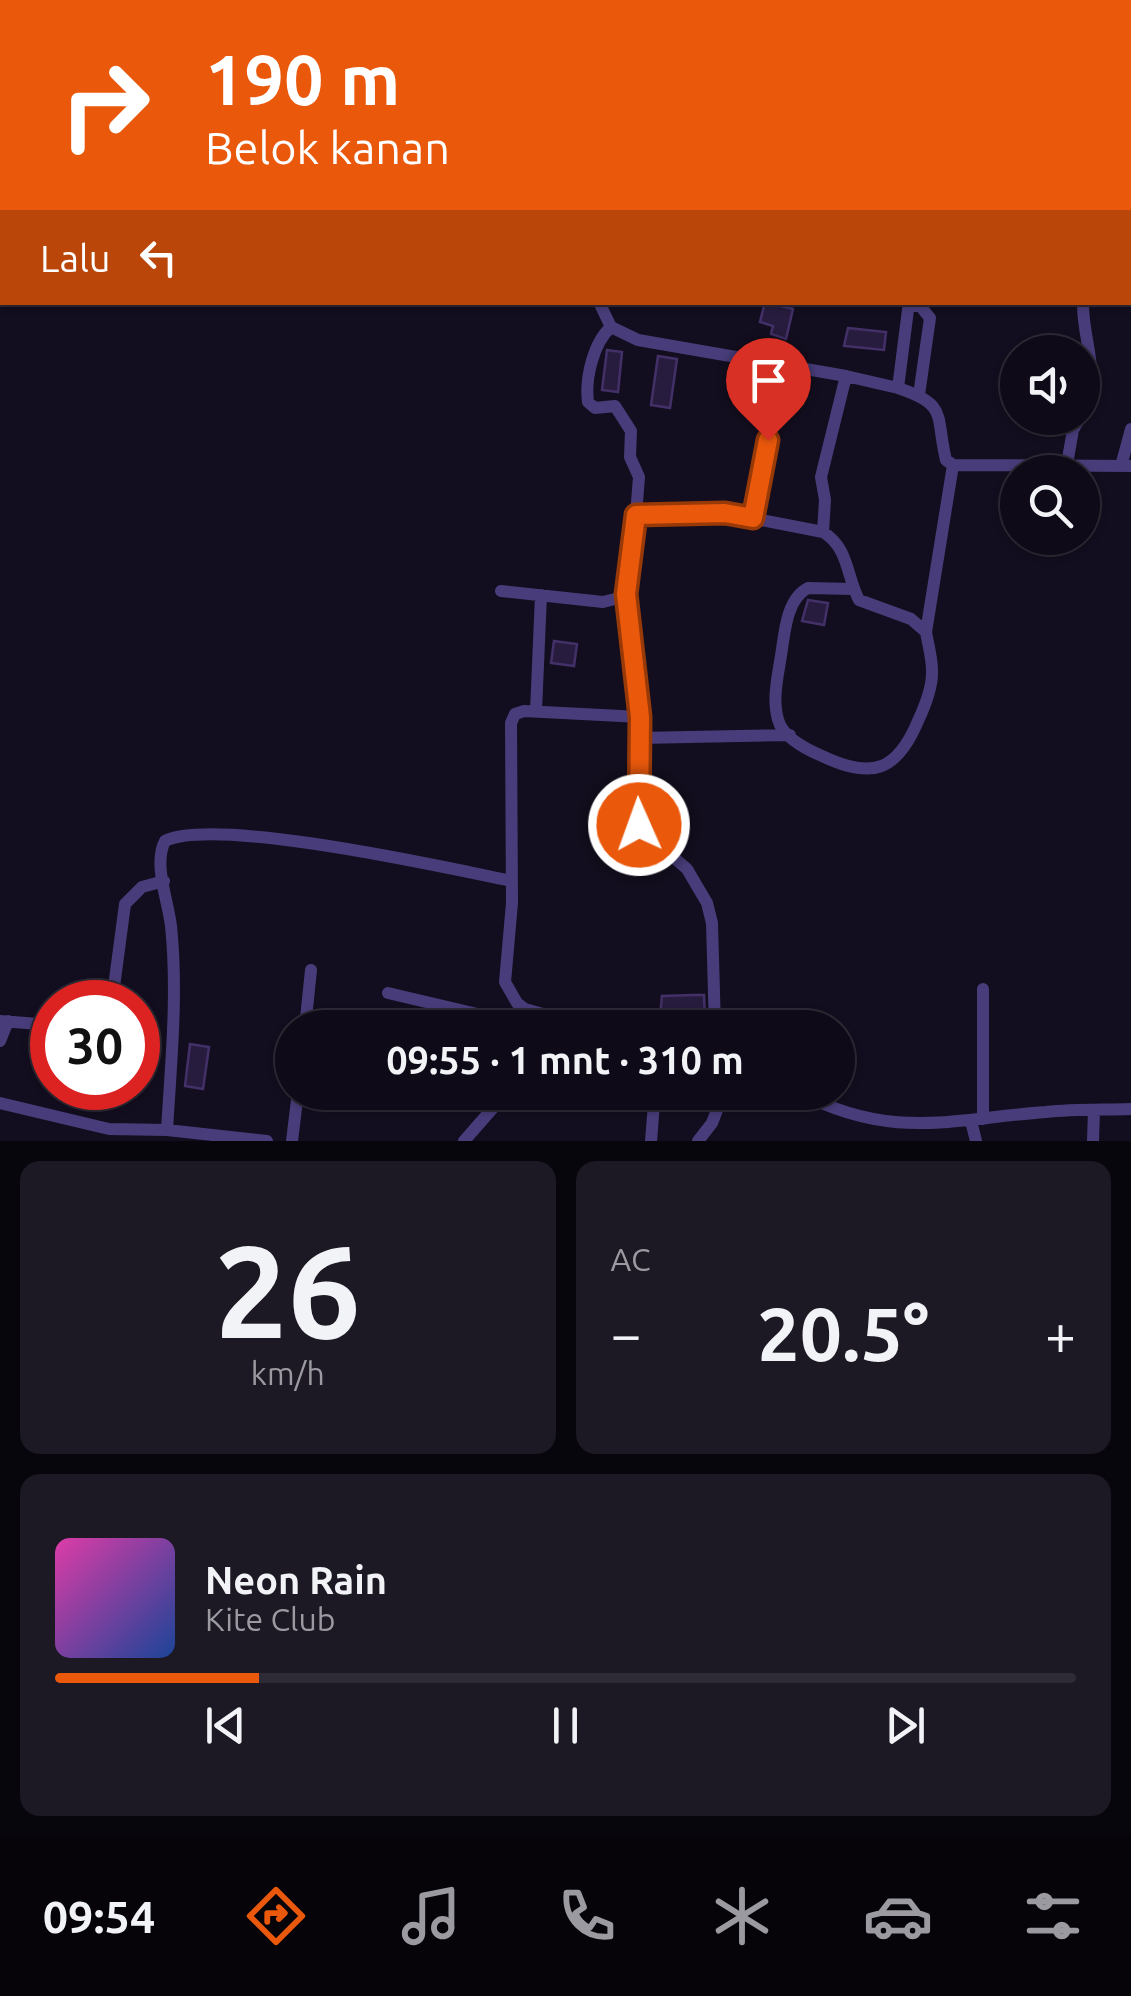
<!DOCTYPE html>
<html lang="id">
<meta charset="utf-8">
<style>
:root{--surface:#0e0a17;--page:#1c1824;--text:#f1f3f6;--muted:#9b9aa1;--line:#2e2b36;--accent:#ea580c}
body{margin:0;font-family:Ubuntu,sans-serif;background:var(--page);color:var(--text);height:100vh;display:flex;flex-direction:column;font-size:38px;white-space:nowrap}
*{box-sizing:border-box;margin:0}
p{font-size:32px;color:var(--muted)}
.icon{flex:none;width:55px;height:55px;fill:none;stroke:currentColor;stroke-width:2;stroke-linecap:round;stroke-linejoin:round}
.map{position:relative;height:1141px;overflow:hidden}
.drawer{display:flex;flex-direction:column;gap:20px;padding:20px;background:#08060d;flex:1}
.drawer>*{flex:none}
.top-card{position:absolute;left:0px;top:0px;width:1132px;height:305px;box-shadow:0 2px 8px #0004,0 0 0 2px var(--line);background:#ea580c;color:#fff;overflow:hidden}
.tools{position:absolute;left:1000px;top:335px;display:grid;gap:20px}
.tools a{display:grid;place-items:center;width:100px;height:100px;border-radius:50%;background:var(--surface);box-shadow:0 2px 8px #0004,0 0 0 2px var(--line);font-size:50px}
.speed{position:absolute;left:30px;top:980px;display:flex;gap:20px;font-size:50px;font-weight:700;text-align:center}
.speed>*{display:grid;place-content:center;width:130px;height:130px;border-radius:50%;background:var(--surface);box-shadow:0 2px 8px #0004,0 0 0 2px var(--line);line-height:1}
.speed .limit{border:15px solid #d22;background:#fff;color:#111}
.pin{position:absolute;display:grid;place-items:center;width:85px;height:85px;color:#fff;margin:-102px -42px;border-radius:50% 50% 50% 0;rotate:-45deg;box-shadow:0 0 10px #0007}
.pin .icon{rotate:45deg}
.me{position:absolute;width:110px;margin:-55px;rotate:358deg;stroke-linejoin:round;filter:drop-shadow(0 0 8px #0008)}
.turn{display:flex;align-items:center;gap:35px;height:210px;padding:0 40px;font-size:45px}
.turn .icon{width:130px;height:130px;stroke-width:2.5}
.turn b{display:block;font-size:70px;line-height:85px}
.then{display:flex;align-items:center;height:95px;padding:0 40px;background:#0003;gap:20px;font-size:38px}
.big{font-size:75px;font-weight:700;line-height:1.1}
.drawer .tile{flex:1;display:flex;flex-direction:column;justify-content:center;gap:15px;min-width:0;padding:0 35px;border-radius:20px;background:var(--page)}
.drawer .dial{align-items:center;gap:0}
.dial b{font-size:130px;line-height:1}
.song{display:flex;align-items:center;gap:30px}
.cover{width:120px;height:120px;border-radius:15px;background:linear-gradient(135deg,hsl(320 70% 55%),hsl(220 70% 35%))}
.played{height:10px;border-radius:5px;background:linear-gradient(90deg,var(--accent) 20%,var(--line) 20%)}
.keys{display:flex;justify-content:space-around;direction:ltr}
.heat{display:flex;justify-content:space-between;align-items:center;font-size:55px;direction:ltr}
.drawer .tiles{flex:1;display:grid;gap:20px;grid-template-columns:1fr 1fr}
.tile:last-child{grid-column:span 2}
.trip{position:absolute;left:275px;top:1010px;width:580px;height:100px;border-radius:50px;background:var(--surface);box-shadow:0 2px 8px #0004,0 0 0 2px var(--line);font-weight:700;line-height:100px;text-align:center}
.menu{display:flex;height:160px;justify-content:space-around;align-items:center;background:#060409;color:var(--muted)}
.menu .icon{width:70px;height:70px}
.menu .current{color:var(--accent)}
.menu b{font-size:45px;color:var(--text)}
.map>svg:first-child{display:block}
.building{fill:#281c3e;stroke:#433068;stroke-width:2.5}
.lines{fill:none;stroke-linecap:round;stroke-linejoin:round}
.minor{stroke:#483d7a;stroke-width:12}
.route-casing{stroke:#983908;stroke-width:25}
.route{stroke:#ea580c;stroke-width:18}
</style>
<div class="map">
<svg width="1131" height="1141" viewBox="0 0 1131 1141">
<rect width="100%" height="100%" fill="#130e1f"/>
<!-- building -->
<path class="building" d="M765,302L793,309L786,339L771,334L773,326L760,322Z
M848,328L886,332L884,350L844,346Z
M607,350L622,352L618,392L602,390Z
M658,356L677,359L670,408L651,405Z
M808,600L828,603L824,625L802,621Z
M554,641L577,644L574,666L551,663Z
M694,995H704L705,1020L660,1016L662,996Z
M190,1044L209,1047L203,1089L185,1086Z"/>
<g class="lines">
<!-- minor -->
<path class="minor" d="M340,0L362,2
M627,0V2
M689,0V2
M756,0V2
M793,0L794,2
M914,2V0
M1066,2L1067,0
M1130,250H1131
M1130,283L1131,282
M599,302L611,327L638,340L846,376
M909,304L921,307L930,318L919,395
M611,327C593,343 585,379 588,402L595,408L615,406L631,431L630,457L639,477L636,515L725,513L823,532C849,548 846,575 859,600L911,619L926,632C928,644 932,658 932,670C933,686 925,706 918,721C897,771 872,780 822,756C808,750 787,739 780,725C770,702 779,672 782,649C785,628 788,598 808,588L853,589
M898,388C949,405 935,415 946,460L953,465L1131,466
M1082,413C1103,375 1082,341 1083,302
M1067,464L1073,430L1080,418
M1121,466L1131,429
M753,517L783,363
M823,532L825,500L821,477L846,376L898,388L909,302
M501,591L603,602L623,597L636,515
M627,594L640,717L636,815L643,831L687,869L707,903L712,923L715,1028
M926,632L953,465
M536,711L541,595
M639,738L790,735
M983,989V1119
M388,993L507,1021
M112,1002L125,904L142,887L164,881
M0,1021L52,1025
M305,1028L311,970
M615,1028L575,1023L525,1009L517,1003L505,982L512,903L511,723L515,714L524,711L640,717
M0,1041L8,1021
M798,1092C892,1141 950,1119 1046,1112C1074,1109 1103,1110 1131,1109
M0,1103L109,1129L167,1130L267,1141
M971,1121L976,1141
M167,1130C171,1062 178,994 171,926C168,900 153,864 165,841C216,816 448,868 512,881
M292,1141L298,1092
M464,1141L493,1108L498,1092
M651,1141L655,1092
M698,1141L712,1123L724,1092
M1093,1141L1094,1110"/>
</g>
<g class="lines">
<defs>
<path id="route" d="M639,825L640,717L626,594L636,515L725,513L753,518L768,440"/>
</defs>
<!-- route casing -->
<use href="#route" class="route-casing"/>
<!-- route -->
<use href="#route" class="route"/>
</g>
</svg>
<div class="tools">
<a><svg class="icon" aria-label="sound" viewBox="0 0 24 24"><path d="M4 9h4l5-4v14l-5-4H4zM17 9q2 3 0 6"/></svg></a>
<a><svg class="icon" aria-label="search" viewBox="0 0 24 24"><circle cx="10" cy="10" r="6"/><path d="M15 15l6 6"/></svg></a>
</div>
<div class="speed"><div class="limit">30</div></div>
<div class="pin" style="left:768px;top:440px;background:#d93025"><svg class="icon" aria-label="arrive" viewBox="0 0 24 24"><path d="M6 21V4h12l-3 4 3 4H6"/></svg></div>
<svg class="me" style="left:639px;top:825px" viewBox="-20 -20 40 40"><circle r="17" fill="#ea580c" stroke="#fff" stroke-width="3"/><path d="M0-11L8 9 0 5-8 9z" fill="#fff"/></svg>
<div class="trip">09:55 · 1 mnt · 310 m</div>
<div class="top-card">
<div class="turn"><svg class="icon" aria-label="right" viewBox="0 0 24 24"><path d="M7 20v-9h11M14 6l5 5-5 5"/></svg><div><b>190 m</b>Belok kanan</div></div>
<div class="then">Lalu<svg class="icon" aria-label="left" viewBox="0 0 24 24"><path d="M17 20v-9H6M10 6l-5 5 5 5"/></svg></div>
</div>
</div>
<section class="drawer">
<div class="tiles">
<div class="tile dial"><b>26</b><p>km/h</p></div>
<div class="tile"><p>AC</p>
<div class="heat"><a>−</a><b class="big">20.5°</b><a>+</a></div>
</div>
<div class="tile">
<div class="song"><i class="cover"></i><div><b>Neon Rain</b><p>Kite Club</p></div></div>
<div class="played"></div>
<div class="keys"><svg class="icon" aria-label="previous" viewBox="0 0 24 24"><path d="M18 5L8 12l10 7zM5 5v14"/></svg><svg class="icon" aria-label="pause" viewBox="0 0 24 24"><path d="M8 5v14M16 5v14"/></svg><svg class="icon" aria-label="next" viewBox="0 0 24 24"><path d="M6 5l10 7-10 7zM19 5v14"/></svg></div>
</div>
</div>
</section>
<nav class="menu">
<b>09:54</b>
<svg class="icon current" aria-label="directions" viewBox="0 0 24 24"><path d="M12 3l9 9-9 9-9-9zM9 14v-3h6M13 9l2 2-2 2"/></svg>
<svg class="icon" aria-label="music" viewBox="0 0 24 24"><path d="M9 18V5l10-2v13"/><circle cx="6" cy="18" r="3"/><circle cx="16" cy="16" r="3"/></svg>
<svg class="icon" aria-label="phone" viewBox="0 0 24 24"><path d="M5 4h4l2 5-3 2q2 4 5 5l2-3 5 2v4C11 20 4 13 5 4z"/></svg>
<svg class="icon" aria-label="climate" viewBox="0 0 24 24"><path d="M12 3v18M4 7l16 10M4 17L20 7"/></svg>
<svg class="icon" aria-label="car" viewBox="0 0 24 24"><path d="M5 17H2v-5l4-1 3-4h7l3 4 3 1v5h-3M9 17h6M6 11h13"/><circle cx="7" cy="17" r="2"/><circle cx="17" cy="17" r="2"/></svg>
<svg class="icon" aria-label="filters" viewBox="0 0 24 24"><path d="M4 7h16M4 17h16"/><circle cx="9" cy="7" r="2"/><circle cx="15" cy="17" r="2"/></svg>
</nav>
